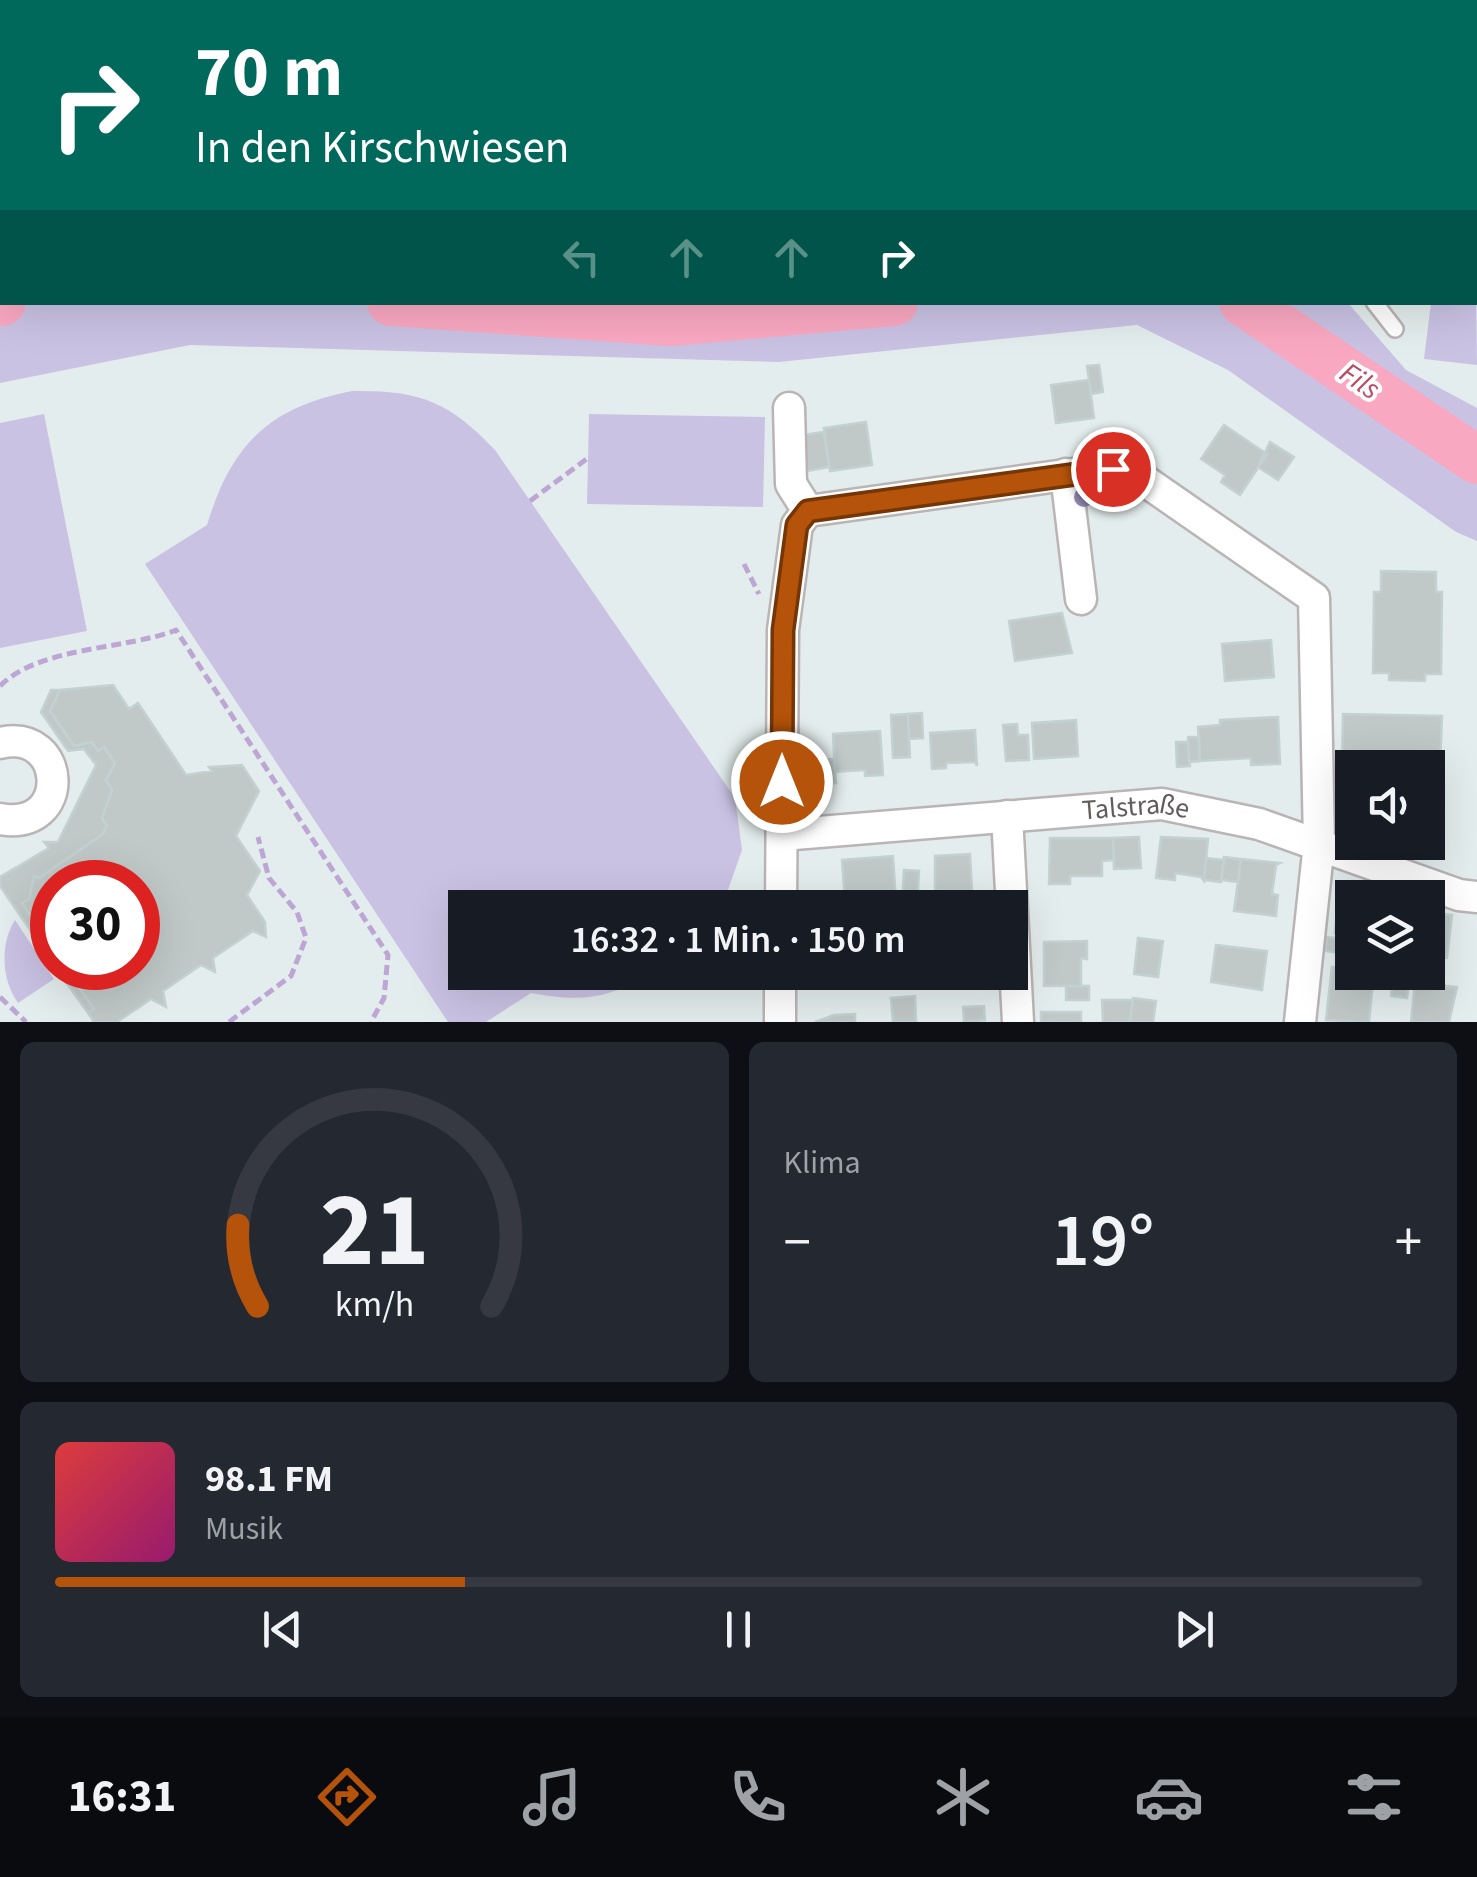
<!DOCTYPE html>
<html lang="de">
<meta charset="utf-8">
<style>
:root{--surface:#171b24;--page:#242831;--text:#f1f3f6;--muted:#9ea1a6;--line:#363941;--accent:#b45309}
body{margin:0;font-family:"Source Sans 3",sans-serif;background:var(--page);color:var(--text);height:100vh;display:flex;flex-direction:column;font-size:38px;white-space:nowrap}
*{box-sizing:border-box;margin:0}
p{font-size:32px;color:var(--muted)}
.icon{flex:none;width:55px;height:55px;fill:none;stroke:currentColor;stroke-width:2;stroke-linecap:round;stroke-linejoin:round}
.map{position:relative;height:1022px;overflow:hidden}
.sheet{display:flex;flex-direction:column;gap:20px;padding:20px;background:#0d0f14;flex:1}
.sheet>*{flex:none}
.banner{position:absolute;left:0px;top:0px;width:1478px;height:305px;box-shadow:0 10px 40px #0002;background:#00695c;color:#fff;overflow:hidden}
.tools{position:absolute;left:1335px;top:750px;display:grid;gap:20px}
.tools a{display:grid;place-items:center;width:110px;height:110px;border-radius:0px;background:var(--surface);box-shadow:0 10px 40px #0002;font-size:50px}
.speed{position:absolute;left:30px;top:860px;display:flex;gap:20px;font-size:50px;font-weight:700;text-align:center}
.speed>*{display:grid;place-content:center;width:130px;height:130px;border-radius:50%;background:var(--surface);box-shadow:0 10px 40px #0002;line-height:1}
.speed .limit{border:15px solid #d22;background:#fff;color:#111}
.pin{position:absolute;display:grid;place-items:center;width:85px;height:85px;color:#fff;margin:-42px;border:5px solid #fff;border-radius:50%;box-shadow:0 2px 10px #0007}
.me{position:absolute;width:110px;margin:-55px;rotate:0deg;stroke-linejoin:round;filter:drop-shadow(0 0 8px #0008)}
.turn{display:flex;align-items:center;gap:35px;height:210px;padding:0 30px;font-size:45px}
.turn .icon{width:130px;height:130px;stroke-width:2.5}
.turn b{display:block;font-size:70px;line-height:85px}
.lanes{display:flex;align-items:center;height:95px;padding:0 30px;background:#0003;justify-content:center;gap:50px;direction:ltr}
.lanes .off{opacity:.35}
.big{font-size:75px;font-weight:600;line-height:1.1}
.sheet .card{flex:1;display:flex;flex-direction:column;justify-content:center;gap:15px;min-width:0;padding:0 35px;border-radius:15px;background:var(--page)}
.sheet .dial{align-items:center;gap:0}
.dial svg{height:260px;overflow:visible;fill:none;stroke:var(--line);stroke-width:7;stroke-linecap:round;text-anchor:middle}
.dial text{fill:var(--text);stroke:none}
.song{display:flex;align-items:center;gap:30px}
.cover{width:120px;height:120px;border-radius:15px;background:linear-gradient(135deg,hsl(0 70% 55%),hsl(320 70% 35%))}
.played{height:10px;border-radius:5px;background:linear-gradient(90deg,var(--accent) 30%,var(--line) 30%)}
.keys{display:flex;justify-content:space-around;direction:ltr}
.heat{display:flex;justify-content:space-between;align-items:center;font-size:55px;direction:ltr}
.sheet .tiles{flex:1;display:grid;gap:20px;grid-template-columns:1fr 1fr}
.card:last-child{grid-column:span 2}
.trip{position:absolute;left:448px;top:890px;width:580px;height:100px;border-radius:0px;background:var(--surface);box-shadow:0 10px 40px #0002;font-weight:600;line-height:100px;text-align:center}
.menu{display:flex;height:160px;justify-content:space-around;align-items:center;background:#090b0e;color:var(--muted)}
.menu .icon{width:70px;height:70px}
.menu .on{color:var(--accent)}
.menu b{font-size:45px;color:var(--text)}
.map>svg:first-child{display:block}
.green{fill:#cac2e3}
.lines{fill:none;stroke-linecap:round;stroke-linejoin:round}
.river{stroke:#f9a8c1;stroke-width:48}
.building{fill:#c0c9c8;stroke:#c3d2d1;stroke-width:2.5}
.service-casing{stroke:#bab4b5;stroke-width:20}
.minor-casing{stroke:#bab4b5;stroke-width:35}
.path{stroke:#bea6d4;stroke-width:5;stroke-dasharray:10 5;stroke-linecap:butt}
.service{stroke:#fff;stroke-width:15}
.minor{stroke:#fff;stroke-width:30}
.rail{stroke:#adacac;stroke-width:8;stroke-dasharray:2.5 12;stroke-linecap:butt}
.tree{fill:#938bb3}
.route-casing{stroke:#753606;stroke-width:25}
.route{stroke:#b45309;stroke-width:18}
.labels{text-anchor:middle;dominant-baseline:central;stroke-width:8;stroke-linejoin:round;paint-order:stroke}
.street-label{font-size:28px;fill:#635c5d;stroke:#fff}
.water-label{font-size:30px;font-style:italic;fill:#bb4c66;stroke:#fff}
</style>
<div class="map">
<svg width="1477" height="1022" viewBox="0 0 1477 1022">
<rect width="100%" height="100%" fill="#e4eded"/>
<!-- green -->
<path class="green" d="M523,0H1477V21L1475,2H503Z
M0,188L2,302L1348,303L1406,370L1477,408V541L1456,532L1228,370L1137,325L779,362L190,345L0,383Z
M1475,220L1477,365L1424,359L1431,303L1475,302Z
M352,391C419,390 449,401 495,450L735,798L742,850L722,907L465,908V972L654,973C607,998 585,1003 531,993L486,1022H448L145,564L207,525C231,445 269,407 352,391Z
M44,414L87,631L0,648V423Z
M589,414L765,417L763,507L587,504Z
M15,920L54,979L18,1003C1,979 0,944 15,920Z"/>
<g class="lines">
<!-- river -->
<path class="river" d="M0,302H2
M391,302L670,322L894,302
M1243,302L1477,460"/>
</g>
<!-- building -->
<path class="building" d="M1099,365L1103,392L1091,394L1087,366Z
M1089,380L1094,418L1056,423L1051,385Z
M866,422L872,465L830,471L824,428Z
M1224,425L1267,454L1240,495L1221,482L1225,475L1201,459Z
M824,432L829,467L801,472L796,436Z
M1270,442L1294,457L1278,480L1258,467Z
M1381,571L1436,572V592H1442L1441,674H1425V681L1389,680V673H1373L1374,592H1381Z
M1062,613L1072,653L1015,661L1009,621Z
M1271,640L1274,677L1225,681L1222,644Z
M113,685L129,709L138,703L186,775L212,771L209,767L242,765L259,791L236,836L260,871L247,895L265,922L266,937L253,931L213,958L215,972L201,965L163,991L166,1007L151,999L117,1022H94L88,1013L94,1009L66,968H138V882H52V948L22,903L29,899L34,876L39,878L103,834L107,825L102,818L112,790L106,780L115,763L104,747L98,751L92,742L74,746L50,711L60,690Z
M51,690H60L50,711L74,746L92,742L98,751L104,747L115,763L106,780L112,790L102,818L107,825L103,834L39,878L34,876L29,899L22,903L52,948V962L0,886V877L49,848L44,842H58L96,765L84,749L68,751L41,712Z
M922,713L923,738L909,739L908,714Z
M908,714L910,757L893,758L891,715Z
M1343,714L1442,716L1440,767L1342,765Z
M1278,717L1280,764L1251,765V758L1200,761L1198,727L1220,725V720Z
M1076,720L1078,756L1034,759L1032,723Z
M1017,724L1018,735H1028L1029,760L1006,761L1003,725Z
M975,730L977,766L975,762L946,763V768L932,769L930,733Z
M880,731L883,775L865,776V770L835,772L833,734Z
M1188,737H1199L1200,761L1189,762Z
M1176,742H1188L1190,766L1177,767Z
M834,759L836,783L812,785L810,760Z
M1409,767H1434L1444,821L1428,824V768Z
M1139,837L1141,868L1114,869L1113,838Z
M1161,837L1208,839L1204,881L1201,877L1175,873V880L1156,878Z
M1050,838H1113L1114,860L1102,861V876H1070V884H1049Z
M970,854L973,908H935V856Z
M893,856L896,903L845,901L842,860Z
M1224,857L1241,859L1238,882L1221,880Z
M1206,858L1224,860L1221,882L1204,880Z
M1241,859L1280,863L1276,865L1272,894L1278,895L1276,916L1234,911Z
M904,870L919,871L917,906L902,905Z
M1340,884L1377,888L1376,898H1352V935L1335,933Z
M934,901L935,908H917V902Z
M1428,912L1452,915L1447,958L1428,956Z
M1327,937L1350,940L1349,954L1325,951Z
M1138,938L1163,941L1158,977L1134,974Z
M1087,941V959L1081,958V986H1044V942Z
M1216,945L1267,951L1262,990L1211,982Z
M1332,967L1374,972L1369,1022L1326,1020Z
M56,968H66L94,1009L88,1013Z
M932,972H950L951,984H933Z
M962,972H984L985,978L963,979Z
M1394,972H1410L1407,998L1391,996Z
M1415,982L1457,987L1449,1022H1411Z
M1066,986H1089V1000H1066Z
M915,996L916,1022H893L891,998Z
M1133,998L1156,1001L1153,1022H1130Z
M1102,1000H1133L1130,1022H1103Z
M984,1006L985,1020L964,1022L963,1007Z
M1041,1012H1081V1022H1041Z
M855,1014V1022H815L834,1015Z"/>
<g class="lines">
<defs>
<path id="service" d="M0,174L2,175
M1475,181H1477
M1374,302L1395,329"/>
<g id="minor">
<path d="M789,408L791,484L808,511"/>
<path d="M1066,474L1081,599"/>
<path d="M0,743C67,727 73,832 0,819"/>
<path d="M1007,816L1018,1022"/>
<path id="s1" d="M782,835L1162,804L1259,824L1459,895L1477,897"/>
<path d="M781,908L783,630L797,525L808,511L1087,472L1113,469L1135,474L1314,598L1319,843L1300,1022"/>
<path d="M780,1022V972"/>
</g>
</defs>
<!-- service casing -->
<use href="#service" class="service-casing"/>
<!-- minor casing -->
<use href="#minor" class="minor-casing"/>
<!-- path -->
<path class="path" d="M530,501L588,458
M744,564L759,594
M0,686C40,646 125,650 176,630L388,955L384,998L371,1022
M0,997L26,1022
M229,1022L291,976L306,938L297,912L269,878L258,837"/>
<!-- service -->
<use href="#service" class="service"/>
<!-- minor -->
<use href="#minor" class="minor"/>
<!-- rail -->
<path class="rail" d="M365,2L407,0
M0,6L2,7"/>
</g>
<!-- trees -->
<g class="tree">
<circle cx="1129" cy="491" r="10"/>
<circle cx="1084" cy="497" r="10"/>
</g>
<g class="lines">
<defs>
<path id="route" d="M782,782L783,630L797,525L808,511L1113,469"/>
</defs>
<!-- route casing -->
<use href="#route" class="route-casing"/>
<!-- route -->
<use href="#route" class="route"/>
</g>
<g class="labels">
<!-- street labels -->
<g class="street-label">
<text stroke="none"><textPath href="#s1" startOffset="355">Talstraße</textPath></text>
</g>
<!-- water labels -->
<g class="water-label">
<text transform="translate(1360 381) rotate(34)">Fils</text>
</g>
</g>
</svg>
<div class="tools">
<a><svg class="icon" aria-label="sound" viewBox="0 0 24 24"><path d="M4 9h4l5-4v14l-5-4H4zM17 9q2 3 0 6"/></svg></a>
<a><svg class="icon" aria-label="layers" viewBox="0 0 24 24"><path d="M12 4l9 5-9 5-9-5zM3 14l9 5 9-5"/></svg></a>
</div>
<div class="speed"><div class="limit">30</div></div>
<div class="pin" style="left:1113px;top:469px;background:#d93025"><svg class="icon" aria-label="arrive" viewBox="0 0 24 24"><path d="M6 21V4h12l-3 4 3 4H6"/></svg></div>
<svg class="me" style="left:782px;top:782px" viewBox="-20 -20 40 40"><circle r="17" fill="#b45309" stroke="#fff" stroke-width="3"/><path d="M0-11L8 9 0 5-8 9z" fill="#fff"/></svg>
<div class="trip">16:32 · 1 Min. · 150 m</div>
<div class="banner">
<div class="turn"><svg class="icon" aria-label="right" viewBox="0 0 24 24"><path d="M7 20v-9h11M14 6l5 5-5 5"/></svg><div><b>70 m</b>In den Kirschwiesen</div></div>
<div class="lanes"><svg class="icon off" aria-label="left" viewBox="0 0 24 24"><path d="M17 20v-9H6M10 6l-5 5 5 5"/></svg><svg class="icon off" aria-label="ahead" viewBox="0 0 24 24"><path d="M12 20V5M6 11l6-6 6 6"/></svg><svg class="icon off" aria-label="ahead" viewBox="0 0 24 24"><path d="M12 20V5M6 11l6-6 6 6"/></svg><svg class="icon" aria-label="right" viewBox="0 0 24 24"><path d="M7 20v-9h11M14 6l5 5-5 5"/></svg></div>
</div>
</div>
<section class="sheet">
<div class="tiles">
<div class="card dial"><svg viewBox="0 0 100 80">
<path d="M14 69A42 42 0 1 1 86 69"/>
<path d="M14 69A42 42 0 0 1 8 44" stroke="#b45309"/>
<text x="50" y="56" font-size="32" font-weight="700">21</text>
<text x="50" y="72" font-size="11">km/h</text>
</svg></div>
<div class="card"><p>Klima</p>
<div class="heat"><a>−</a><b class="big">19°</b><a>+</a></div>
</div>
<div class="card">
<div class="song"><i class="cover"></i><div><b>98.1 FM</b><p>Musik</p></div></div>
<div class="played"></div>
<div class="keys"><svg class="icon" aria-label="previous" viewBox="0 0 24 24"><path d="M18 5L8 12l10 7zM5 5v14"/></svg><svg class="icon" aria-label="pause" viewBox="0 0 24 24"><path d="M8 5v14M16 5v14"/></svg><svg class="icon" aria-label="next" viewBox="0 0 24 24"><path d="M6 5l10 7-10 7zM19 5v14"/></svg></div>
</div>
</div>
</section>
<nav class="menu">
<b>16:31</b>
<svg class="icon on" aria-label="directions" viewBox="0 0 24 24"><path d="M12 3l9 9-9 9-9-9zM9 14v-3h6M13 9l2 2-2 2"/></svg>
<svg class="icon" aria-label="music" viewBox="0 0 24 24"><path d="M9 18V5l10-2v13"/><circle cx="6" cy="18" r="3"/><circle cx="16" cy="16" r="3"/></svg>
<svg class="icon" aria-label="phone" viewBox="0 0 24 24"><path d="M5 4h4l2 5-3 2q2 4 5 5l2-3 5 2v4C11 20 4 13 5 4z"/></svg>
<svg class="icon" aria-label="climate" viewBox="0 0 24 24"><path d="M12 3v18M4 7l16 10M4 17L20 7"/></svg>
<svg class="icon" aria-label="car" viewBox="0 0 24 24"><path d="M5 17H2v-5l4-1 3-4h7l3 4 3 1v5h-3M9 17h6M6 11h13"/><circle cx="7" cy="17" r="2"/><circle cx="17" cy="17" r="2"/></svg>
<svg class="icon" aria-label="filters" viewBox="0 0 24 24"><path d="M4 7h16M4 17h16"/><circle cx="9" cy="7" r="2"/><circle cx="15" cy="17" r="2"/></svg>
</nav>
